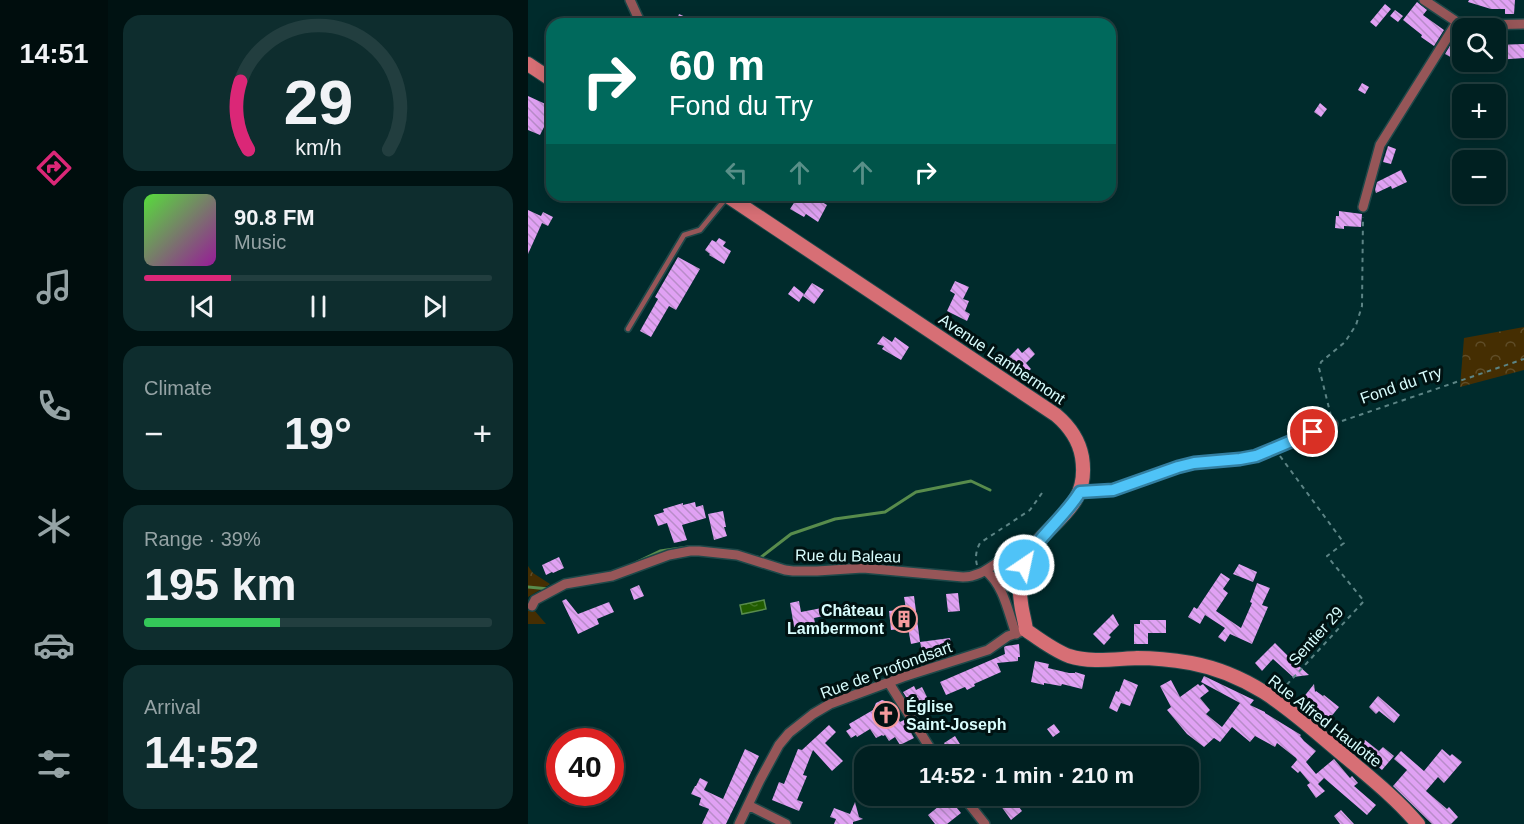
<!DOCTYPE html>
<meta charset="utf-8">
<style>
:root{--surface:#002021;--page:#0e2d2e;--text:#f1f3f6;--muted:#95a3a5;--line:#223e3f;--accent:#db2777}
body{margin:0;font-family:Helvetica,sans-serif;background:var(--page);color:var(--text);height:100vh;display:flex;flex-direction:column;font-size:22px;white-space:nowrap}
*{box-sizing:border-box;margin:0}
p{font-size:20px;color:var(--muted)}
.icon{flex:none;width:33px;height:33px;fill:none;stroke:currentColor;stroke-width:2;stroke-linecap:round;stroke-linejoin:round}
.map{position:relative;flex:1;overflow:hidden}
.panel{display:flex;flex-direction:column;gap:15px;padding:15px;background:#001212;width:420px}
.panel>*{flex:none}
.banner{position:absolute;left:18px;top:18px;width:570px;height:183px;border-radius:18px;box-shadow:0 3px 15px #0003,0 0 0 2px var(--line);background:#00695c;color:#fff;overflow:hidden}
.tools{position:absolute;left:924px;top:18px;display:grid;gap:12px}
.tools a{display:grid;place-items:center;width:54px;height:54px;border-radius:12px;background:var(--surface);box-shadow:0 3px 15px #0003,0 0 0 2px var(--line);font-size:30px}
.speed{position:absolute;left:18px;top:728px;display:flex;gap:12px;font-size:30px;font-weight:700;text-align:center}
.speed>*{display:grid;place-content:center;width:78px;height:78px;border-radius:50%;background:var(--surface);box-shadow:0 3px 15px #0003,0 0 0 2px var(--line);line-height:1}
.speed .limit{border:9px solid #d22;background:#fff;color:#111}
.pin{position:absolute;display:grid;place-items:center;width:51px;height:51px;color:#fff;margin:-26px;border:3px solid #fff;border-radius:50%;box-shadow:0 2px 6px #0007}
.me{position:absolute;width:66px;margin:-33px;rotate:34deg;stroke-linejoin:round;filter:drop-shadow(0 0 4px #0008)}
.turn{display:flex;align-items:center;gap:21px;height:126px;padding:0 24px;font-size:27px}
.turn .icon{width:78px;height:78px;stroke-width:2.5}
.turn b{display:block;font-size:42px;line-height:51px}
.lanes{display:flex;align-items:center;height:57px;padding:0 24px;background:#0003;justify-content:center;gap:30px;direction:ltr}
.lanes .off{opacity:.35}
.big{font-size:45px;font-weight:700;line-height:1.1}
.panel .card{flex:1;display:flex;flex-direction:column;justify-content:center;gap:9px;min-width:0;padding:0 21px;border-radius:18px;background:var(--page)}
.panel .dial{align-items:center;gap:0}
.dial svg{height:156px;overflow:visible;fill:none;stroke:var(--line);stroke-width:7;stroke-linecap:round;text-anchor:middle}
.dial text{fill:var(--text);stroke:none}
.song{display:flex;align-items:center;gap:18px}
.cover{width:72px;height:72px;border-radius:9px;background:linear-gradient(135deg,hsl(110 70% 55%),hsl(300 70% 35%))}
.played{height:6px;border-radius:3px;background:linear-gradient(90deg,var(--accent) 25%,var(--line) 25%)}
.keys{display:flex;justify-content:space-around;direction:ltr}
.heat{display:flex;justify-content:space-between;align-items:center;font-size:33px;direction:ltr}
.charge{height:9px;border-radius:4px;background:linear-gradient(90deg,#34c759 39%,var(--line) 0)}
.trip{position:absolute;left:326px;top:746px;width:345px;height:60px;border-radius:18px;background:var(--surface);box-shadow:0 3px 15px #0003,0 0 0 2px var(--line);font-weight:700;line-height:60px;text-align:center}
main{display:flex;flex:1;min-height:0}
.menu{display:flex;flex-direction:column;width:108px;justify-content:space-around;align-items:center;background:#000d0d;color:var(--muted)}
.menu .icon{width:42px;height:42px}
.menu .active{color:var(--accent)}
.menu b{font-size:27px;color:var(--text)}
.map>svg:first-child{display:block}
.forest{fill:url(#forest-crowns)}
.water{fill:url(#water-ripples);stroke:#588c4c;stroke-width:1.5}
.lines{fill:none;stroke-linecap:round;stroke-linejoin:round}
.stream{stroke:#588c4c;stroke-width:3}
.building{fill:url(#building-back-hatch)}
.lane-casing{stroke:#1e4849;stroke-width:8}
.street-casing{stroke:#1e4849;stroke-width:12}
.secondary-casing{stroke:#1e4849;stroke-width:16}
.path{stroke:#5c8485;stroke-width:2;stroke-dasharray:4.5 4.5;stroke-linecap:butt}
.lane{stroke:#965658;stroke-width:4.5}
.street{stroke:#965658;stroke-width:9}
.secondary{stroke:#d76f75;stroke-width:14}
.route-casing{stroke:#337fa1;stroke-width:15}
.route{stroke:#4fc3f7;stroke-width:10}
.labels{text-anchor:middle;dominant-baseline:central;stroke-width:6;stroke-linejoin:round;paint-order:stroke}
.street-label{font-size:16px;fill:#d8fdfd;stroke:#001212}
.poi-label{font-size:16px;font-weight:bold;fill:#d8fdfd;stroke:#001212;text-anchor:end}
</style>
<main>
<nav class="menu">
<b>14:51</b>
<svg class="icon active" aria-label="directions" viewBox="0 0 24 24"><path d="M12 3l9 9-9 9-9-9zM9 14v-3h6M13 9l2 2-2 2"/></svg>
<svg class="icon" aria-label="music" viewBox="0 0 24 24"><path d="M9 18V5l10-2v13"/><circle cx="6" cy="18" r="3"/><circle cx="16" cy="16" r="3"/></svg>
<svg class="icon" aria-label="phone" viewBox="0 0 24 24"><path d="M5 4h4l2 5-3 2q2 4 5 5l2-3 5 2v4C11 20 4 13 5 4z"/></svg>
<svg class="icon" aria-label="climate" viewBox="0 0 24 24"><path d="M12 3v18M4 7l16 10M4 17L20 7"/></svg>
<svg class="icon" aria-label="car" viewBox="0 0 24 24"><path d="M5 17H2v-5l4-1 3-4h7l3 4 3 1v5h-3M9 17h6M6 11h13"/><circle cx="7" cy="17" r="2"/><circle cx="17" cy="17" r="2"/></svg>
<svg class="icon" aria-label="filters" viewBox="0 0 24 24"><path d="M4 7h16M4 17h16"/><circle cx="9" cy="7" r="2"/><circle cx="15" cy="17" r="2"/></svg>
</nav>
<section class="panel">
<div class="card dial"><svg viewBox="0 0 100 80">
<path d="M14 69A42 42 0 1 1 86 69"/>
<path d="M14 69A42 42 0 0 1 10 34" stroke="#db2777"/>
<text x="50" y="56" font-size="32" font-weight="700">29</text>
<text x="50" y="72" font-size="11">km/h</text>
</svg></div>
<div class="card">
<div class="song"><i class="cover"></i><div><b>90.8 FM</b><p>Music</p></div></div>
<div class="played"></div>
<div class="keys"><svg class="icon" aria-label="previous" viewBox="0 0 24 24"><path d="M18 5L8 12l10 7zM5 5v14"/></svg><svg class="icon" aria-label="pause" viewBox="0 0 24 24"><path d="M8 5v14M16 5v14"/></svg><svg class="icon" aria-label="next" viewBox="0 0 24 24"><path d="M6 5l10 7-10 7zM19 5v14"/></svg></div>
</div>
<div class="card"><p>Climate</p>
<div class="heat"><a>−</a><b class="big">19°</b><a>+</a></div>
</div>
<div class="card"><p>Range · 39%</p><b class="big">195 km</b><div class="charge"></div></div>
<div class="card"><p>Arrival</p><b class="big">14:52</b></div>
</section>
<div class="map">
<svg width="996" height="824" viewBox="0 0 996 824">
<defs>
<pattern id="forest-crowns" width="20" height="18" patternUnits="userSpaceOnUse" patternTransform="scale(1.5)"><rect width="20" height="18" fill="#452e02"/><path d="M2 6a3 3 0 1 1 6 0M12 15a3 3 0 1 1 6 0" fill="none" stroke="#5f4d28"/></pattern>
<pattern id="water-ripples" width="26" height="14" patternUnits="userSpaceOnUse" patternTransform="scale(1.5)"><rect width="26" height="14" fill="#215c00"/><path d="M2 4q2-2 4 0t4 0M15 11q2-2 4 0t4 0" fill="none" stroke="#407426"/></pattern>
<pattern id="building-back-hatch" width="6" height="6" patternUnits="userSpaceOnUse" patternTransform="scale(1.5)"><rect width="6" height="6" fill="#e0a1f3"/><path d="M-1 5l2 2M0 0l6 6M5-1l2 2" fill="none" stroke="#b88cc9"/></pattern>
</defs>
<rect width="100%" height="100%" fill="#002b2c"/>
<!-- forest -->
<path class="forest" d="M996,327V370L932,387L936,338Z
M0,566L5,573L22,584L0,597Z
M0,603L18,624H0Z"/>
<!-- water -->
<path class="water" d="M236,600L238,609L214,614L212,605Z"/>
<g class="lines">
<!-- stream -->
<path class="stream" d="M229,557L232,558L263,534L307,519L357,512L388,492L443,481L462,490
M109,562L132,551L160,547
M0,587L21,589"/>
</g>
<!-- building -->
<path class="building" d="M941,0H987L986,14H977V9H963L940,2Z
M889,2L899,10L895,15L916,30L906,46L893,37L894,35L875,20Z
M857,4L863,9L848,27L842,22Z
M867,10L875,16L870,22L862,16Z
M151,14L173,24H147Z
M929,34H934V61L926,58V59L917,54Z
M996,44V58L968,60V45Z
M834,83L841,87L837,94L830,90Z
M0,96L24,107V129L17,125L12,135L0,130Z
M792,103L799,109L793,117L786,112Z
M860,146L868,149L863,164L855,162Z
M873,170L879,182L864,189L863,186L848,193L847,190L849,182Z
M271,195L278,199L280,195H282L299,205L290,222L278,214L276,217L262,209Z
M0,210L13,216L15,212L25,217L20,226L14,223L0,254Z
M811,211L834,214L833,227L816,226V229L807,228L808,216H811Z
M191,238L198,242L195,246L203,251L196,264L181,255L182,254L177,250L184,240L188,242Z
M150,257L172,269L148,310L141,306L123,337L112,331L130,299L127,297Z
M427,281L441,287L435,299L441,301L437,311L442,314L439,321L419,311L427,294L422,291Z
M284,283L296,290L286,304L275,296Z
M266,286L276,294L271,302L260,294Z
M355,336L364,342L367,337L381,347L373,360L354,349L356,346L349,344Z
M501,347L507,354L498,363L503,369L495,376L480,358L490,348L494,353Z
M167,502L168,507L175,505L178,518L154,525L159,540L146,543L139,523L130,526L126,515L136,512L135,509L155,503V505Z
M195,511L198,527H196L199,536L186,540L180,514Z
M31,557L36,568L25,573L24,572L18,575L14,565Z
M711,564L729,572L725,582L705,574Z
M693,573L702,579L695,589L700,593L688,611L713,628L724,603L722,602L729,583L742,588L734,605L740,607L724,644L702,634L697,642L690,637L697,628L677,615L672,624L660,617L666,607L669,609Z
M111,585L116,596L106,600L102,589Z
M430,593L432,611L420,612L418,594Z
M386,596L392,642L383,644L380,628L363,630L361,611L378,609L376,597Z
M38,599L50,614L81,602L86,612L69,619L71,624L50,634L34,601Z
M271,601L273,612L299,607L301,615L286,618L287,623L266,627L262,603Z
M585,614L591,625L581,635L583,637L576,645L565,634Z
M612,620H638V633H620V644H606V624H612Z
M422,638L425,652L395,657L392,642Z
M747,643L762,658L781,675L765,677L745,659L734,671L727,663Z
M491,644L492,657H490V661L469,663L473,672L446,684L447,686L439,690L437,687L418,695L412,682L477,654L476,647L478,646Z
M507,661L521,664L520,668L541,673H547V672L557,675L554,689L534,684L533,686L516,683V685L503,682Z
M676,676L726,700L722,705L737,712V713L773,735L772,736L776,741L788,751L778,762L788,774L806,759L822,778L824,776L830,783L826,786L848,805L839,815L796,778L790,784L797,791L788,798L779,785L782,783L772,771L770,773L763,767L769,760L768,758L749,743L747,747L727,736L722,742L704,727L692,742L686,738L676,747L659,734L639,710L643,707L632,686L643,680L652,697L670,684L672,686L675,684L681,691L672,698L682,710L678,714L694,727L712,703L673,682Z
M596,679L610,685L602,706L593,703L589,712L581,708L588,691L591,692Z
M786,684L787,692L788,691L795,696L796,695L811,707L797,724L771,703Z
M386,686L388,690L394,687L402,703L387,711L375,692Z
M850,696L872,715L866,723L851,711L848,714L841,707Z
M354,700L360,702L372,722L376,720L386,738L372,745L367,737L361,741L357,735L355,736L354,735L348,738L342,729L329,737L328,735L323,738L318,731L323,728L321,724L345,710L348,703Z
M526,724L532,732L525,737L519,729Z
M301,725L308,732L297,743L315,761L304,771L285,750L275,775L279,776L269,800L275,802L271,811L244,800L251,782L256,784L270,749L274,750Z
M427,736L435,749L424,756L416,743Z
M837,740L851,751L855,747L866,756L854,770L830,750Z
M217,749L231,756L198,824H174L181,809L171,805L173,798L163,794L167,786H168L172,778L180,782L176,790L195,799Z
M914,749L922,756L924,754L934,762L916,783L910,777L898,791L919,809L921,807L930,817L923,824H904L865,786L879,770L866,759L873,751L896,771Z
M465,795H482L494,811L483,820Z
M421,798L433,813L419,824H407L400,815Z
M327,802L331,817L335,819L325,822V824H306L308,819L302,817L306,808L322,814Z
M813,810L826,824H812L806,816Z"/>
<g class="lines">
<defs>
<path id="lane" d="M100,329L156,235L172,230L199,197"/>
<path id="street" d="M102,0L113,24
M896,0L929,22L952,25L996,24
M835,207L852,145L929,22
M552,492L585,490L650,467L666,463L712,459L728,456L805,424
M458,571C476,586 480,612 488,634
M4,606L7,600L37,584L84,576L141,555L162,551H171L209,555L257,570L265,571H289L335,568L435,577C463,577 472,549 501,554
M361,683L407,756
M434,795L457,824
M220,805L258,824
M211,824L232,780L251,745L261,733L285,714L302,704L375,677L460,650L480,636L498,630"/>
<path id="secondary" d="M0,64L24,80
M198,195L528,415C541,426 551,440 554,457C563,513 515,521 497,562C492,574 491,590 493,603C494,612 497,621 498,630C511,639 525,650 541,656C562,663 587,659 609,658C627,658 645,660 663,663C727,675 765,713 813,753C840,776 867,797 890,824"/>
</defs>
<!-- lane casing -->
<use href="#lane" class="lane-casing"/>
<!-- street casing -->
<use href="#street" class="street-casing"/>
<!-- secondary casing -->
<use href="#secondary" class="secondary-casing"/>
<!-- path -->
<path class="path" d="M803,416L791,368L793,362L817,342L828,325L834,306L835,217
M814,421L996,359
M752,456L816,543L799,556L836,601L753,691
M449,565C447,558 448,550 452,543L502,510L514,493"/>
<!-- lane -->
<use href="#lane" class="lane"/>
<!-- street -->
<use href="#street" class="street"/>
<!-- secondary -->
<use href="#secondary" class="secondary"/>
</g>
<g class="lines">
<defs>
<path id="route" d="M496,565C508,538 536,518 552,492L585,490L650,467L666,463L712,459L728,456L785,432"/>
</defs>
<!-- route casing -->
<use href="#route" class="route-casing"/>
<!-- route -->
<use href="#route" class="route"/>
</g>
<!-- icons -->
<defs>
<symbol id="building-ring" viewBox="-11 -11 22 22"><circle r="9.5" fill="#001212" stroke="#f59b9d" stroke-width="1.5"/><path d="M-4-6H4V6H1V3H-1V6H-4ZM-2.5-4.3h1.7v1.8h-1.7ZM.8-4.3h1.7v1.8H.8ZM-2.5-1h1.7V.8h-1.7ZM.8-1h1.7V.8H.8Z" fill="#f59b9d"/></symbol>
<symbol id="church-ring" viewBox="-11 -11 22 22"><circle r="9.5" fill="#001212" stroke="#f59b9d" stroke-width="1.5"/><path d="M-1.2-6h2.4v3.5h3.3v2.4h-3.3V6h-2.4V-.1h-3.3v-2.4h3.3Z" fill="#f59b9d"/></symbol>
</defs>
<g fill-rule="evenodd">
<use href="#building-ring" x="361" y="604" width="30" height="30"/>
<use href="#church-ring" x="343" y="700" width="30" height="30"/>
</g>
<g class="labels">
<!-- street labels -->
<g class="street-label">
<text transform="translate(474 359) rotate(34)">Avenue Lambermont</text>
<text transform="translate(873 385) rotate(-19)">Fond du Try</text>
<text transform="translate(320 556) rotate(1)">Rue du Baleau</text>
<text transform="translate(788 636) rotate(-48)">Sentier 29</text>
<text transform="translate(358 670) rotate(-20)">Rue de Profondsart</text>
<text transform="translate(797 721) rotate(38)">Rue Alfred Haulotte</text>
</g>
<!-- poi labels -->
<g class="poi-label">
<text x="356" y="610">Château<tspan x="356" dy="18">Lambermont</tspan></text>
<text x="378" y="706" text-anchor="start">Église<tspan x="378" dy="18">Saint-Joseph</tspan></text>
</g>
</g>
</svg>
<div class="tools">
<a><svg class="icon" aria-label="search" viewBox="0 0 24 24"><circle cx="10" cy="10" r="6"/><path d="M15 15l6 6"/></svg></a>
<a>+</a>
<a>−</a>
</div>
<div class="speed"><div class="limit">40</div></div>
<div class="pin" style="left:785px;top:432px;background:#d93025"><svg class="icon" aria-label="arrive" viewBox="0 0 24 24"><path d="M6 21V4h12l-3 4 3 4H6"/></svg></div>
<svg class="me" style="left:496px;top:565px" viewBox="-20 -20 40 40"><circle r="17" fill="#4fc3f7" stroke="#fff" stroke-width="3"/><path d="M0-11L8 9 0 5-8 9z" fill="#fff"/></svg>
<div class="trip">14:52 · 1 min · 210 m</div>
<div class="banner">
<div class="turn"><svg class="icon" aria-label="right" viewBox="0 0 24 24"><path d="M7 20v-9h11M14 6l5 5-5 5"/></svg><div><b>60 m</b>Fond du Try</div></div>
<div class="lanes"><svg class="icon off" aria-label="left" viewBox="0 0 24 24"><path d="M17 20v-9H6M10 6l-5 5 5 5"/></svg><svg class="icon off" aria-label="ahead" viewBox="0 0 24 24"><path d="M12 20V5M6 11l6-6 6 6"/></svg><svg class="icon off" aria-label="ahead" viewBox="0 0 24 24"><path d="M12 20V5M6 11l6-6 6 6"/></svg><svg class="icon" aria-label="right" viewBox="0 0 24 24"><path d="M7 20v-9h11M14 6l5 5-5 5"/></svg></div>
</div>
</div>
</main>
